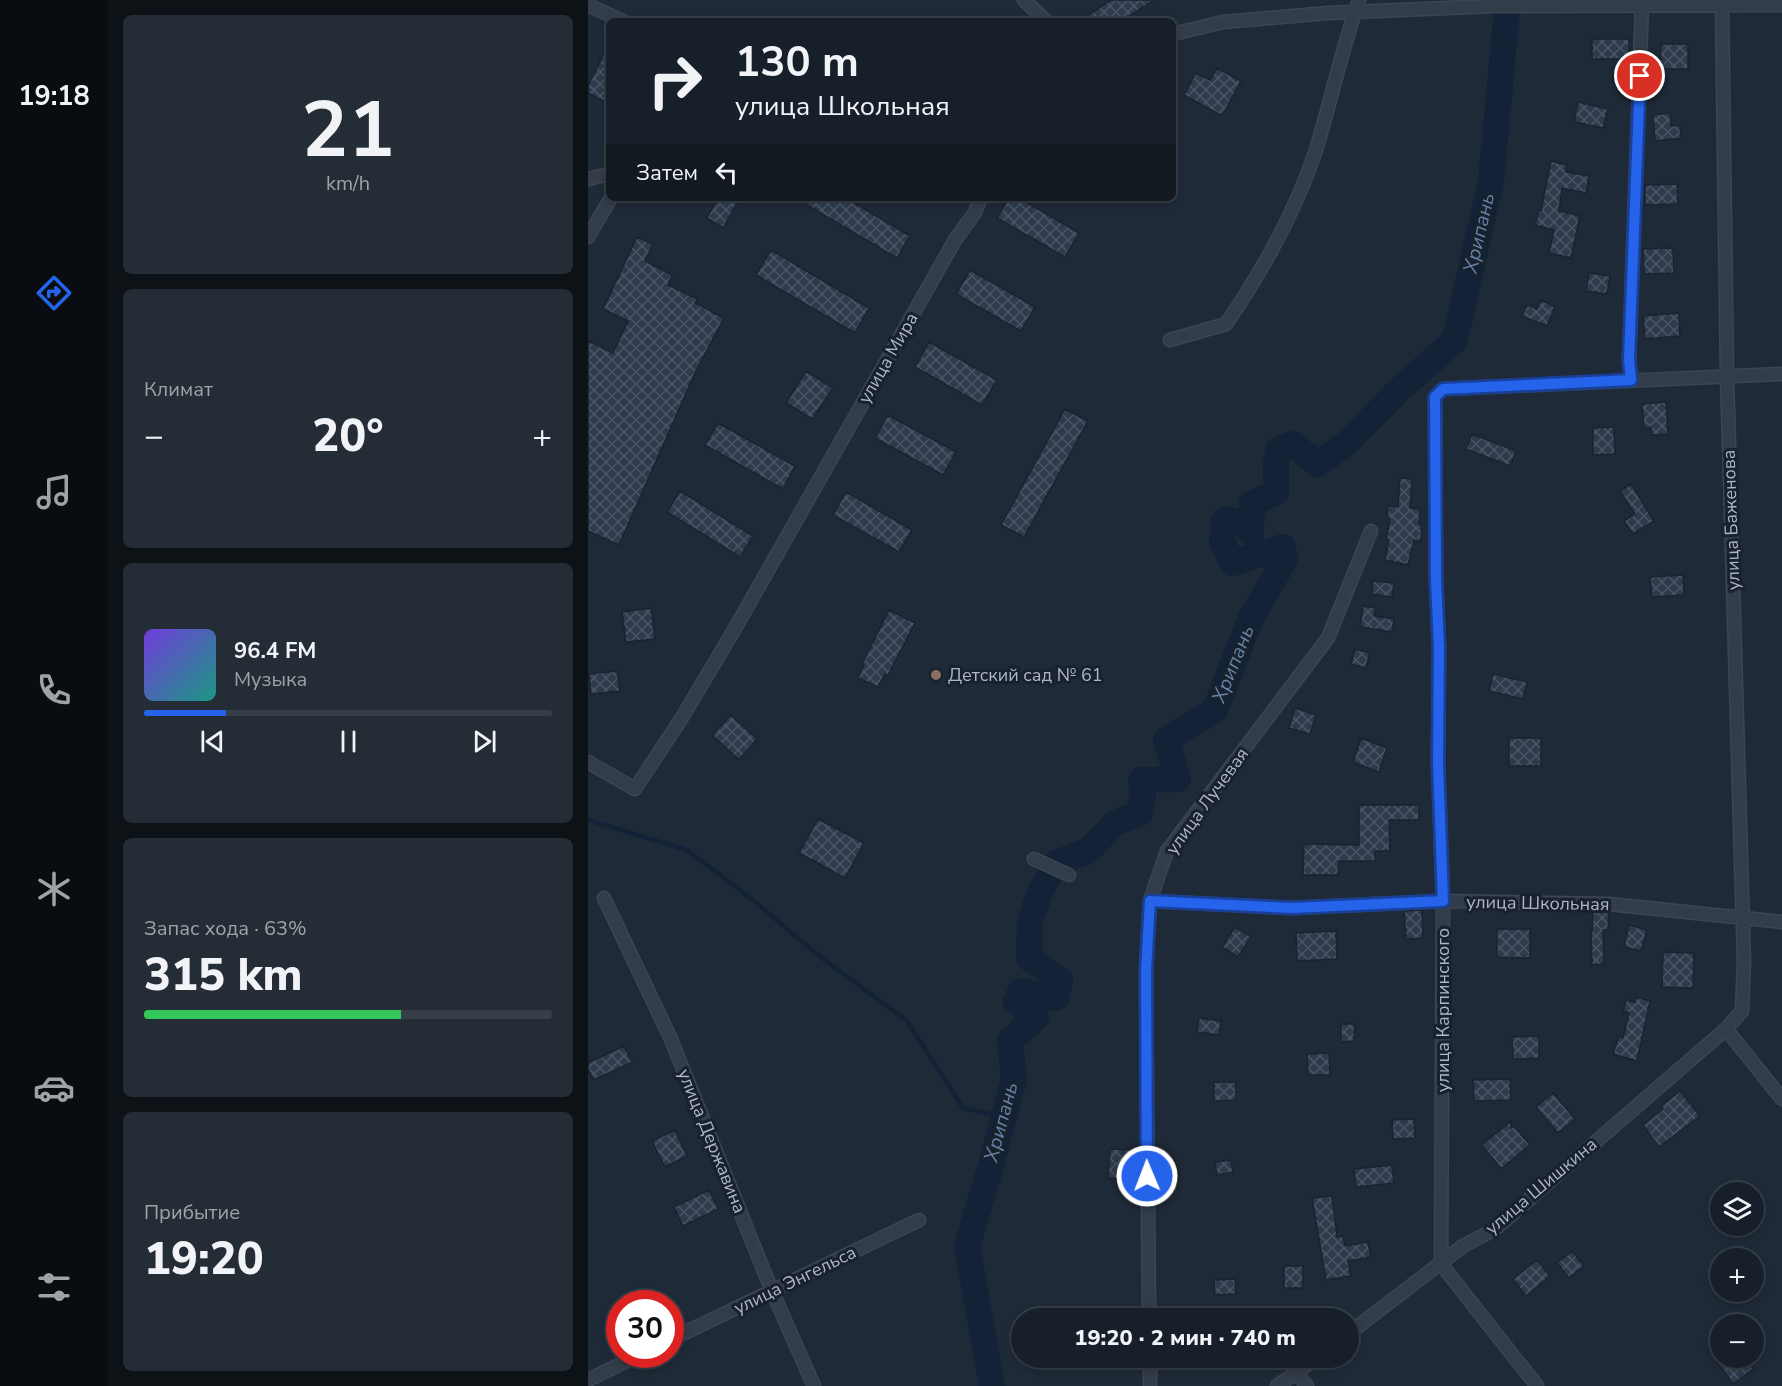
<!DOCTYPE html>
<html lang="ru">
<meta charset="utf-8">
<style>
:root{--surface:#17202a;--page:#242d36;--text:#f1f3f6;--muted:#9ea3a8;--line:#363e47;--accent:#2563eb}
body{margin:0;font-family:"Nunito Sans",sans-serif;background:var(--page);color:var(--text);height:100vh;display:flex;flex-direction:column;font-size:22px;white-space:nowrap}
*{box-sizing:border-box;margin:0}
p{font-size:20px;color:var(--muted)}
.icon{flex:none;width:33px;height:33px;fill:none;stroke:currentColor;stroke-width:2;stroke-linecap:round;stroke-linejoin:round}
.map{position:relative;flex:1;overflow:hidden}
.details{display:flex;flex-direction:column;gap:15px;padding:15px;background:#0d1217;width:480px}
.details>*{flex:none}
.hud{position:absolute;left:18px;top:18px;width:570px;height:183px;border-radius:9px;box-shadow:0 3px 9px #0003,0 0 0 2px var(--line);background:#17202a;color:var(--text);overflow:hidden}
.fabs{position:absolute;left:1122px;top:1182px;display:grid;gap:12px}
.fabs a{display:grid;place-items:center;width:54px;height:54px;border-radius:50%;background:var(--surface);box-shadow:0 3px 9px #0003,0 0 0 2px var(--line);font-size:30px}
.speed{position:absolute;left:18px;top:1290px;display:flex;gap:12px;font-size:30px;font-weight:700;text-align:center}
.speed>*{display:grid;place-content:center;width:78px;height:78px;border-radius:50%;background:var(--surface);box-shadow:0 3px 9px #0003,0 0 0 2px var(--line);line-height:1}
.speed .limit{border:9px solid #d22;background:#fff;color:#111}
.pin{position:absolute;display:grid;place-items:center;width:51px;height:51px;color:#fff;margin:-26px;border:3px solid #fff;border-radius:50%;box-shadow:0 2px 6px #0007}
.me{position:absolute;width:66px;margin:-33px;rotate:359deg;stroke-linejoin:round;filter:drop-shadow(0 0 4px #0008)}
.turn{display:flex;align-items:center;gap:21px;height:126px;padding:0 30px;font-size:27px}
.turn .icon{width:78px;height:78px;stroke-width:2.5}
.turn b{display:block;font-size:42px;line-height:51px}
.then{display:flex;align-items:center;height:57px;padding:0 30px;background:#0003;gap:12px;font-size:22px}
.big{font-size:45px;font-weight:800;line-height:1.1}
.details .card{flex:1;display:flex;flex-direction:column;justify-content:center;gap:9px;min-width:0;padding:0 21px;border-radius:9px;background:var(--page)}
.details .dial{align-items:center;gap:0}
.dial b{font-size:78px;line-height:1}
.song{display:flex;align-items:center;gap:18px}
.cover{width:72px;height:72px;border-radius:9px;background:linear-gradient(135deg,hsl(260 70% 55%),hsl(170 70% 35%))}
.played{height:6px;border-radius:3px;background:linear-gradient(90deg,var(--accent) 20%,var(--line) 20%)}
.keys{display:flex;justify-content:space-around;direction:ltr}
.heat{display:flex;justify-content:space-between;align-items:center;font-size:33px;direction:ltr}
.charge{height:9px;border-radius:4px;background:linear-gradient(90deg,#34c759 63%,var(--line) 0)}
.trip{position:absolute;left:423px;top:1308px;width:348px;height:60px;border-radius:30px;background:var(--surface);box-shadow:0 3px 9px #0003,0 0 0 2px var(--line);font-weight:800;line-height:60px;text-align:center}
main{display:flex;flex:1;min-height:0}
.menu{display:flex;flex-direction:column;width:108px;justify-content:space-around;align-items:center;background:#090d11;color:var(--muted)}
.menu .icon{width:42px;height:42px}
.menu .on{color:var(--accent)}
.menu b{font-size:27px;color:var(--text)}
.map>svg:first-child{display:block}
.lines{fill:none;stroke-linecap:round;stroke-linejoin:round}
.stream{stroke:#132236;stroke-width:4.5}
.river{stroke:#132236;stroke-width:26}
.building{fill:url(#building-cross-hatch);stroke:#1a232f;stroke-width:1.5}
.street-casing{stroke:#3c4552;stroke-width:15}
.street{stroke:#333c49;stroke-width:12}
.route-casing{stroke:#184099;stroke-width:15}
.route{stroke:#2563eb;stroke-width:10}
.education-dot{fill:#8d6e63;stroke:#18212d;stroke-width:2}
.labels{text-anchor:middle;dominant-baseline:central;stroke-width:6;stroke-linejoin:round;paint-order:stroke}
.street-label{font-size:18px;fill:#adb7c6;stroke:#18212d}
.poi-label{font-size:18px;fill:#adb7c6;stroke:#18212d;text-anchor:start}
.water-label{font-size:20px;font-style:italic;fill:#6482a7;stroke:#18212d}
</style>
<main>
<nav class="menu">
<b>19:18</b>
<svg class="icon on" aria-label="directions" viewBox="0 0 24 24"><path d="M12 3l9 9-9 9-9-9zM9 14v-3h6M13 9l2 2-2 2"/></svg>
<svg class="icon" aria-label="music" viewBox="0 0 24 24"><path d="M9 18V5l10-2v13"/><circle cx="6" cy="18" r="3"/><circle cx="16" cy="16" r="3"/></svg>
<svg class="icon" aria-label="phone" viewBox="0 0 24 24"><path d="M5 4h4l2 5-3 2q2 4 5 5l2-3 5 2v4C11 20 4 13 5 4z"/></svg>
<svg class="icon" aria-label="climate" viewBox="0 0 24 24"><path d="M12 3v18M4 7l16 10M4 17L20 7"/></svg>
<svg class="icon" aria-label="car" viewBox="0 0 24 24"><path d="M5 17H2v-5l4-1 3-4h7l3 4 3 1v5h-3M9 17h6M6 11h13"/><circle cx="7" cy="17" r="2"/><circle cx="17" cy="17" r="2"/></svg>
<svg class="icon" aria-label="filters" viewBox="0 0 24 24"><path d="M4 7h16M4 17h16"/><circle cx="9" cy="7" r="2"/><circle cx="15" cy="17" r="2"/></svg>
</nav>
<section class="details">
<div class="card dial"><b>21</b><p>km/h</p></div>
<div class="card"><p>Климат</p>
<div class="heat"><a>−</a><b class="big">20°</b><a>+</a></div>
</div>
<div class="card">
<div class="song"><i class="cover"></i><div><b>96.4 FM</b><p>Музыка</p></div></div>
<div class="played"></div>
<div class="keys"><svg class="icon" aria-label="previous" viewBox="0 0 24 24"><path d="M18 5L8 12l10 7zM5 5v14"/></svg><svg class="icon" aria-label="pause" viewBox="0 0 24 24"><path d="M8 5v14M16 5v14"/></svg><svg class="icon" aria-label="next" viewBox="0 0 24 24"><path d="M6 5l10 7-10 7zM19 5v14"/></svg></div>
</div>
<div class="card"><p>Запас хода · 63%</p><b class="big">315 km</b><div class="charge"></div></div>
<div class="card"><p>Прибытие</p><b class="big">19:20</b></div>
</section>
<div class="map">
<svg width="1194" height="1386" viewBox="0 0 1194 1386">
<defs>
<pattern id="building-cross-hatch" width="8" height="8" patternUnits="userSpaceOnUse" patternTransform="scale(1.5)"><rect width="8" height="8" fill="#2e3b4d"/><path d="M0 0l8 8M0 8l8-8" fill="none" stroke="#4a5565"/></pattern>
</defs>
<rect width="100%" height="100%" fill="#1f2a38"/>
<g class="lines">
<!-- stream -->
<path class="stream" d="M0,820L99,850L165,900L230,955L319,1021L375,1108L416,1117"/>
<!-- river -->
<path class="river" d="M404,1386L379,1246L402,1169L426,1080L422,1041L448,1018L428,1001L433,991L468,998L472,980L441,958L442,921L453,890L468,863L500,851L527,823L552,813L555,798L553,780L590,779L578,740L627,710L663,618L697,559L695,547L644,563L634,540L636,520L655,522L663,533L664,504L688,492V462L691,449L705,444L729,464L758,444L810,391L867,340L903,181L920,0"/>
</g>
<!-- building -->
<path class="building" d="M523,0H566L534,21H492Z
M1004,39H1041V59H1004Z
M21,44V104L0,93V86Z
M1073,44H1100V69H1072Z
M629,68L653,81L634,116L596,95L608,73L622,80Z
M990,102L1020,109L1015,128L986,122Z
M1082,113L1083,126L1092,125L1093,138L1067,141L1065,115Z
M963,161L979,165L978,172L1001,176L998,193L974,188L971,211L992,216L983,258L961,253L966,230L947,225L951,210L953,211Z
M1089,184L1090,204L1057,205V185Z
M130,198H152L135,228L119,218Z
M207,198H258L322,236L309,258Z
M421,198H431L491,233L477,257L409,218Z
M49,237L65,244L57,261L84,275L80,285L109,299L107,303L136,318L107,373L31,545L0,531V341L25,353L40,321L15,309Z
M1085,248L1086,273L1056,274L1055,249Z
M183,250L281,308L267,333L168,275Z
M382,270L447,307L433,331L368,294Z
M1001,273L1022,276L1019,294L998,291Z
M953,300L967,307L959,326L934,316L939,305L949,309Z
M1091,313L1092,336L1057,339L1055,316Z
M341,342L409,380L394,405L327,367Z
M218,371L245,388L224,419L198,403Z
M1078,402L1080,434L1064,435L1063,427L1056,428L1054,404Z
M477,409L500,421L436,537L413,525Z
M300,415L368,452L355,475L287,438Z
M130,423L207,466L195,489L117,445Z
M1026,427L1027,454L1005,455V428Z
M884,434L928,451L922,466L878,449Z
M812,478L824,479L822,508L832,509L831,525H834L833,541L826,540L820,565L797,560L801,540H798L802,519L799,518L800,506L810,507Z
M1043,484L1066,521L1045,534L1036,521L1047,514L1032,491Z
M92,491L165,536L152,557L79,512Z
M258,492L324,530L311,552L245,515Z
M1095,575L1096,595L1064,597L1062,577Z
M785,581L806,583L804,597L784,594Z
M775,606L788,608L786,616L806,619L804,632L772,627Z
M63,608L67,639L38,642L34,612Z
M301,610L327,623L300,675L297,674L290,687L270,678L276,665L274,664Z
M767,649L782,653L778,668L763,664Z
M29,671L32,691L3,694L1,674Z
M905,674L939,682L935,699L901,691Z
M707,708L728,715L722,734L701,728Z
M143,715L169,739L151,760L124,735Z
M773,738L799,748L791,772L765,762Z
M921,738H953V766H921Z
M771,805H831V820H801L802,851H787V861H751L750,875H715L716,844L771,845Z
M230,819L276,843L257,878L211,853Z
M834,910L835,938L818,939L816,911Z
M1005,912H1021L1020,930H1015L1016,964L1004,965L1003,932H1004Z
M1041,925L1059,930L1053,951L1036,947Z
M647,927L663,937L650,957L634,947Z
M909,929H942V958L909,957Z
M748,931L749,959L709,961L708,933Z
M1075,952L1106,953L1105,988L1074,987Z
M1048,997L1062,1001L1049,1061L1025,1054L1031,1036L1035,1038L1041,1013L1035,1011L1038,1000L1047,1002Z
M611,1018L633,1021L631,1035L609,1032Z
M753,1024H767L766,1041L753,1042Z
M951,1036V1058L925,1059L924,1037Z
M36,1046L44,1062L6,1080L0,1069V1063Z
M741,1053L742,1075H720L719,1054Z
M922,1079L923,1100L886,1101L885,1080Z
M626,1082H648V1100L626,1101Z
M1092,1091L1112,1116L1071,1147L1055,1125L1075,1109L1073,1106Z
M965,1093L987,1119L970,1133L948,1107Z
M826,1119L827,1138L805,1139L804,1120Z
M923,1121V1128L926,1126L942,1145L913,1169L894,1145Z
M87,1130L99,1156L77,1167L64,1141Z
M522,1149L544,1150L542,1179L520,1178Z
M643,1160L645,1172L629,1175L627,1162Z
M804,1165L806,1183L768,1187L766,1169Z
M121,1190L130,1209L95,1226L86,1207Z
M744,1196L749,1237L755,1236L757,1246L780,1242L783,1257L760,1261L763,1276L738,1280L724,1198Z
M984,1251L996,1266L981,1278L969,1263Z
M949,1260L962,1276L938,1296L925,1279Z
M696,1266H715V1288H696Z
M647,1279L648,1294L627,1295L626,1280Z
M1126,1358H1157L1165,1369L1145,1384Z"/>
<g class="lines">
<defs>
<path id="street" d="M436,0L458,21
M0,5L35,21
M585,34L635,22L740,13L907,6L1194,5
M0,179L21,174
M0,237L23,198
M582,340L638,324C675,270 707,213 728,150C743,100 754,49 771,0
M1043,380L1041,360L1054,5
M0,762L47,789L95,716L149,625L367,240L386,214L393,198
M446,859L481,875
M16,898L82,1037L184,1291L226,1386
M562,901L704,908L855,901L1021,904L1194,922
M1138,1029L1194,1099
M561,1318L558,970L562,901L579,851L740,638L783,531
M760,1334L875,1246L907,1229L1138,1029L1154,1011L1156,962L1139,376L1134,5
M82,1340L331,1220
M562,1358V1386
M708,1373L719,1386
M0,1380L53,1354
M689,1386L729,1358
M949,1386L853,1264L855,901L850,763L851,647L848,581L847,397L855,389L1194,374"/>
</defs>
<!-- street casing -->
<use href="#street" class="street-casing"/>
<!-- street -->
<use href="#street" class="street"/>
</g>
<g class="lines">
<defs>
<path id="route" d="M559,1176L558,970L562,901L704,908L855,901L850,763L851,647L848,580L847,397L855,389L1043,380L1041,360L1052,76"/>
</defs>
<!-- route casing -->
<use href="#route" class="route-casing"/>
<!-- route -->
<use href="#route" class="route"/>
</g>
<!-- markers -->
<circle class="education-dot" cx="348" cy="675" r="6"/>
<g class="labels">
<!-- street labels -->
<g class="street-label">
<text transform="translate(300 358) rotate(-60)">улица Мира</text>
<text transform="translate(1143 520) rotate(-92)">улица Баженова</text>
<text transform="translate(619 801) rotate(-54)">улица Лучевая</text>
<text transform="translate(950 903) rotate(1)">улица Школьная</text>
<text transform="translate(855 1010) rotate(-90)">улица Карпинского</text>
<text transform="translate(124 1141) rotate(68)">улица Державина</text>
<text transform="translate(953 1186) rotate(-40)">улица Шишкина</text>
<text transform="translate(207 1280) rotate(-26)">улица Энгельса</text>
</g>
<!-- poi labels -->
<g class="poi-label">
<text x="360" y="675">Детский сад № 61</text>
</g>
<!-- water labels -->
<g class="water-label">
<text transform="translate(891 233) rotate(-77)">Хрипань</text>
<text transform="translate(645 664) rotate(-68)">Хрипань</text>
<text transform="translate(413 1122) rotate(-75)">Хрипань</text>
</g>
</g>
</svg>
<div class="fabs">
<a><svg class="icon" aria-label="layers" viewBox="0 0 24 24"><path d="M12 4l9 5-9 5-9-5zM3 14l9 5 9-5"/></svg></a>
<a>+</a>
<a>−</a>
</div>
<div class="speed"><div class="limit">30</div></div>
<div class="pin" style="left:1052px;top:76px;background:#d93025"><svg class="icon" aria-label="arrive" viewBox="0 0 24 24"><path d="M6 21V4h12l-3 4 3 4H6"/></svg></div>
<svg class="me" style="left:559px;top:1176px" viewBox="-20 -20 40 40"><circle r="17" fill="#2563eb" stroke="#fff" stroke-width="3"/><path d="M0-11L8 9 0 5-8 9z" fill="#fff"/></svg>
<div class="trip">19:20 · 2 мин · 740 m</div>
<div class="hud">
<div class="turn"><svg class="icon" aria-label="right" viewBox="0 0 24 24"><path d="M7 20v-9h11M14 6l5 5-5 5"/></svg><div><b>130 m</b>улица Школьная</div></div>
<div class="then">Затем<svg class="icon" aria-label="left" viewBox="0 0 24 24"><path d="M17 20v-9H6M10 6l-5 5 5 5"/></svg></div>
</div>
</div>
</main>
